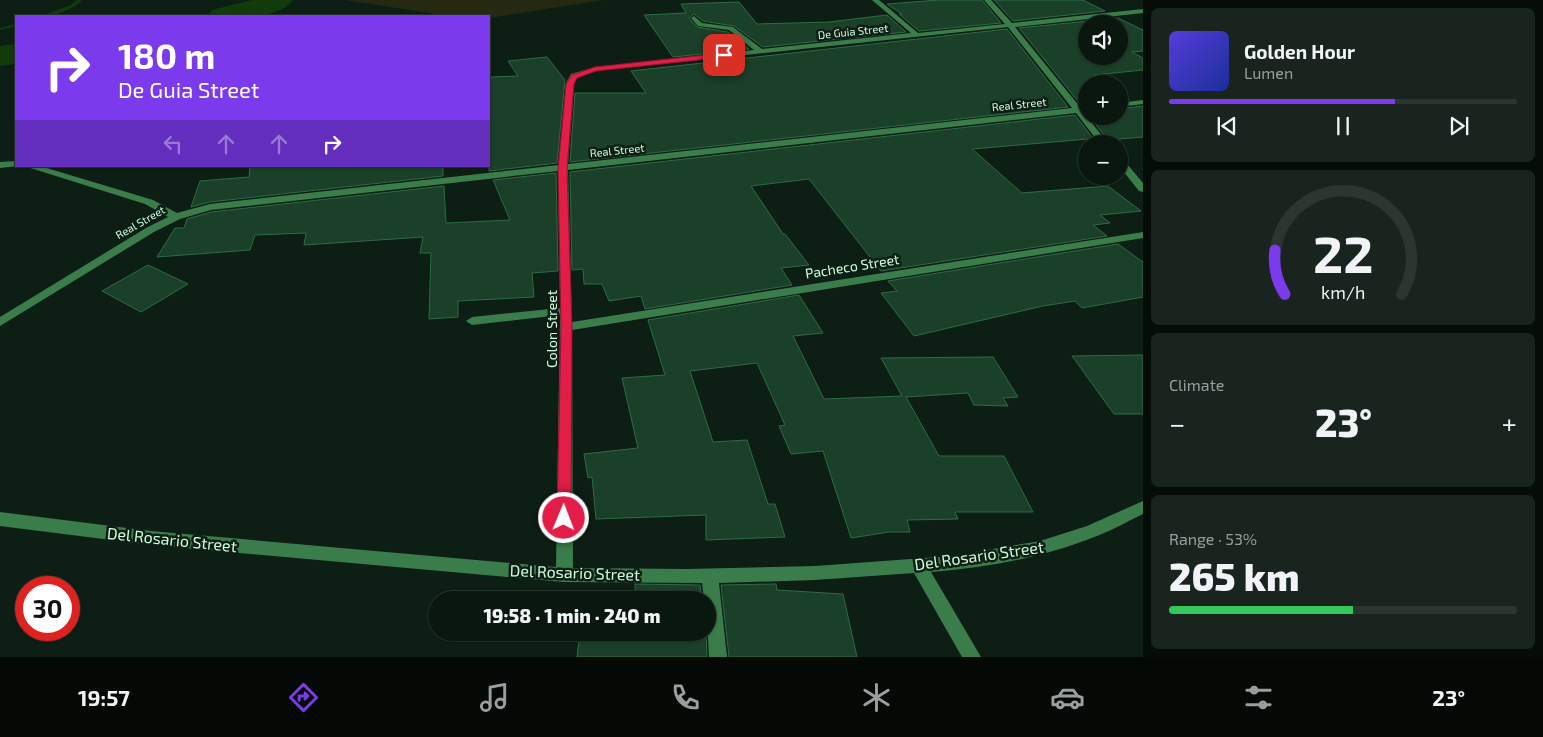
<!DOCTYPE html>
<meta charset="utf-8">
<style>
:root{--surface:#0a170f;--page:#18241d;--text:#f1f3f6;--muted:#999f9e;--line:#2a362f;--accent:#7c3aed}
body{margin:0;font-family:"Exo 2",sans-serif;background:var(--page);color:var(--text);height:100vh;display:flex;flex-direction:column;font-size:19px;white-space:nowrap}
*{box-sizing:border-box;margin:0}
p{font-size:16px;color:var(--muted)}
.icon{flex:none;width:28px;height:28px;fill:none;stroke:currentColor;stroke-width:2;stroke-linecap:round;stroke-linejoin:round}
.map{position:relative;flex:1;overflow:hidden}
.panel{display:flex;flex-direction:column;gap:8px;padding:8px;background:#060d08;width:400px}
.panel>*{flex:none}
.hud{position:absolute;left:15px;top:15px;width:475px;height:152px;border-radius:0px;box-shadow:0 1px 4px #0004,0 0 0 1px var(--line);background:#7c3aed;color:#fff;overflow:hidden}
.fabs{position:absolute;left:1078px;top:15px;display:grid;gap:10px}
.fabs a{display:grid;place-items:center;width:50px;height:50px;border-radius:50%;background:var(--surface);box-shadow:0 1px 4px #0004,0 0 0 1px var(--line);font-size:25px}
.speed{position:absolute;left:15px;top:576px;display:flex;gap:10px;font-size:25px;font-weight:700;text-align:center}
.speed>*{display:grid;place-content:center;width:65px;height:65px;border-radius:50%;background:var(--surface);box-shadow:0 1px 4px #0004,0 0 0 1px var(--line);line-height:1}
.speed .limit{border:8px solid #d22;background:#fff;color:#111}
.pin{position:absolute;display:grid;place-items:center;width:42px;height:42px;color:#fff;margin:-21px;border-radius:10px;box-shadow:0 2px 8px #0006}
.me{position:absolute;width:55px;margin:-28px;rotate:1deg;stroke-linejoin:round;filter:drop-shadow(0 0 4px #0008)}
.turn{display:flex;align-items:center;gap:18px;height:105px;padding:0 20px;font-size:22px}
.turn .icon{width:65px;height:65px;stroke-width:2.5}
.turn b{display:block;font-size:35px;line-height:42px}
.lanes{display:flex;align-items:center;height:48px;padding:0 20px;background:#0003;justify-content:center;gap:25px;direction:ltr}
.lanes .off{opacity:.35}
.big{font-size:38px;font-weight:800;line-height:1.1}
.panel .widget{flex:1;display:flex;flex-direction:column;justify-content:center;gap:8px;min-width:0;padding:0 18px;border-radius:8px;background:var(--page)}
.panel .dial{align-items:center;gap:0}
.dial svg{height:130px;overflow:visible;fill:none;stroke:var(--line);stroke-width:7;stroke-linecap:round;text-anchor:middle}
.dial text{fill:var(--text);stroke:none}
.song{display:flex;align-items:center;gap:15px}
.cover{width:60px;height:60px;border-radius:8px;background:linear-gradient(135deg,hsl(250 70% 55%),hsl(230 70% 35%))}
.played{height:5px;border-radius:2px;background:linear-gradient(90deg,var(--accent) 65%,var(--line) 65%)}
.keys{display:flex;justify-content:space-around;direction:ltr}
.heat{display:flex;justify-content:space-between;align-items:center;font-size:28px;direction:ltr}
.charge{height:8px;border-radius:4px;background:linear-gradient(90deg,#34c759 53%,var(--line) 0)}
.trip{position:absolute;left:428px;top:591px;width:288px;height:50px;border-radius:25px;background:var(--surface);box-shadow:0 1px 4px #0004,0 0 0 1px var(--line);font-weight:800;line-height:50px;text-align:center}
.dock{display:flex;height:80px;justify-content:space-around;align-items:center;background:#040906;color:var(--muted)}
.dock .icon{width:35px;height:35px}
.dock .current{color:var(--accent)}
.dock b{font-size:22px;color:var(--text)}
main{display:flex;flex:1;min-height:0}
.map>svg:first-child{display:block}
.green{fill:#252911}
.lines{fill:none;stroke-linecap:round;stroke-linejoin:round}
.stream{fill:#123b0b;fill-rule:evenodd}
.river{fill:#123b0b;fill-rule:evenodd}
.building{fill:#1a4029;stroke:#2d6b46;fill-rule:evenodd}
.minor{fill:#3a7d4a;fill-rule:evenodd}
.route{fill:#e11d48;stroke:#92132f}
.labels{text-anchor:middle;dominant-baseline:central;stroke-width:5;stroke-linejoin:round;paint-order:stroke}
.far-street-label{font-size:11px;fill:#cdfddd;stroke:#0d1f14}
.street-label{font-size:14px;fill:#cdfddd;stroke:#0d1f14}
.near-street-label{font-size:16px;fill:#cdfddd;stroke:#0d1f14}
</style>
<main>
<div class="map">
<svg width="1143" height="657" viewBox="0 0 1143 657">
<rect width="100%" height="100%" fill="#0d1f14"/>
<!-- green -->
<path class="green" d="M344,0H603L489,18V16H449Z"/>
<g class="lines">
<!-- stream -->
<path class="stream" d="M77,0H82C73,10 53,17 40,16L71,5Z
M16,24V26L0,30V28Z"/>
<!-- river -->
<path class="river" d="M252,0H293C278,21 231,18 208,16L212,10Z
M16,44V64L0,66V46Z"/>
</g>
<!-- building -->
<path class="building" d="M939,0H982L1001,23L919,31L899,14H902L887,4Z
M994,0H1083L1105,11L1013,21Z
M739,2L757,24L829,22L887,15L906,32L763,47L734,26L703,21L694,14L689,18L697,27L728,32L749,49L673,57L644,15L686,13L681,4Z
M1118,18L1143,30V51L1132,52L1143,58V70L1094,75L1109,84H1086V105H1081L1019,28ZM1086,24H1119V56H1086Z
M1007,29L1068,107L570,162L575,93H646L631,71Z
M547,57L565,80L557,163L489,171L490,77L518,76L508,61Z
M1143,106V137L1108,140L1089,116H1119V109Z
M1075,115L1095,141L1088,139L972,149L1022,193L1108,186L1141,211L1100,215L1110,223L1093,225L1107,236L881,271L809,179L751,186L783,234H785L809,265L781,268L792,285L645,309L641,296L609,301L602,284H584L583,269L572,270L570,172Z
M250,166H443V176L210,202L191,207L200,181L249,177Z
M556,173L558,271L532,273L534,297L458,301V317L429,319L431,253H420L423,237L304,245L306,233L255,235L250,250L157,257L175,228H184L187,219L211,212L444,186L446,223L510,220L493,180Z
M1118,244L1143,262V297L1082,308L1075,301L1043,306L914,336L881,293L897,291L888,281Z
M148,265L188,284L141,312L102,291Z
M799,295L823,333L793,336L824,399L902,396L881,358L993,357L1018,397L1003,398L1008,406L974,405L968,393L906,397L939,456H1004L1033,512H955L958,519L907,520L910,532H889L851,538L823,451L791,454L779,426L785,425L757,363L690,371L713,442L747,440L768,504H775L785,537L706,540V515L596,519L592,477L588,478L584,454L638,448L622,378L665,375L648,320Z
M1143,355V414H1114L1072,356Z
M635,584L700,585L702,600H636Z
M776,584L777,590L843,594L857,657H729L721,585Z
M580,632H706L707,657H577Z"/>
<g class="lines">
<!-- minor -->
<path class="minor" d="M872,0H879L918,33L1005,24L984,0H991L1012,23L1143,9V13L1015,27L1080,107H1086V111L1084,112L1086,116L1109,144H1100L1076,113L568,170L572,322L1143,232V238L572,330L573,568L687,569L815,566L952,556L1040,541L1087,526L1143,501V514C1128,521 1113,530 1097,536C1045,557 987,568 931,572L981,657H962L914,573L815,580L719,583L727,657H709L706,600H704L702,583L564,582L151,545L0,526V512L151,531L556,567L560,315L472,325L466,321L472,317L560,308L558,171L211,210L180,219L154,232L0,326V317L146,228L168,217L145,204L24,166H40L153,200L177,213L210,204L559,165L566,83L571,74L595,67L754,50L729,30L698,26L691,18L694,16L702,23L733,27L762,49L911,33ZM1008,27L1072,108L568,164L574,83L577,78L596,71Z
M1143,100V104L1119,107V103Z
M1119,157L1122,158L1143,183V192L1139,191L1119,166Z
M16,161V166H18L0,168V162Z"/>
</g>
<!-- route -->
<path class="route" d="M724,53L727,55L726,57L596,71L577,78L574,84L567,169L572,327L571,518L569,522L564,524L559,522L557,518L561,327L558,169L566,84L572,75L595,67Z"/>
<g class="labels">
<!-- far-street labels -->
<g class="far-street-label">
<text transform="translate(853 31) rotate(-6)">De Guia Street</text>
<text transform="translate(1019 104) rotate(-6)">Real Street</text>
<text transform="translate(617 150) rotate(-6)">Real Street</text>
<text transform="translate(140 222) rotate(-30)">Real Street</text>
</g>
<!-- street labels -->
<g class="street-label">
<text transform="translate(852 266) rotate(-9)">Pacheco Street</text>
<text transform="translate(551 329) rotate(-90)">Colon Street</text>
</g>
<!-- near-street labels -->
<g class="near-street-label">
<text transform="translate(172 539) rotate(6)">Del Rosario Street</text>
<text transform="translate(979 555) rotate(-8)">Del Rosario Street</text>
<text transform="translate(575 572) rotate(2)">Del Rosario Street</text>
</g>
</g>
</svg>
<div class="fabs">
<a><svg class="icon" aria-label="sound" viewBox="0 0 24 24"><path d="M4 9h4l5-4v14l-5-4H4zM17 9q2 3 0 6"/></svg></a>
<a>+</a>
<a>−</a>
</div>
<div class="speed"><div class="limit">30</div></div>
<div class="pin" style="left:724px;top:55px;background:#d93025"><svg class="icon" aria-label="arrive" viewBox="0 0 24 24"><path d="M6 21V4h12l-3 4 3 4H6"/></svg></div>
<svg class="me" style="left:564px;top:518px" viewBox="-20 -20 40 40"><circle r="17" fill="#e11d48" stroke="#fff" stroke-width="3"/><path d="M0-11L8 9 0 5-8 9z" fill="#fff"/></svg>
<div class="trip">19:58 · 1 min · 240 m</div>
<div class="hud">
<div class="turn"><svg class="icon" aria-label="right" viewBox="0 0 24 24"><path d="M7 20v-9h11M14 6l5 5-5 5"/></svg><div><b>180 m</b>De Guia Street</div></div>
<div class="lanes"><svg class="icon off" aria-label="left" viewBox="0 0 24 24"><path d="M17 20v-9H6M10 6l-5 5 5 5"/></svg><svg class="icon off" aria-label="ahead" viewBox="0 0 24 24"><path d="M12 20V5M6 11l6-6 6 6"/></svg><svg class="icon off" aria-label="ahead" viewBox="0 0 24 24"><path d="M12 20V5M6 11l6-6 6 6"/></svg><svg class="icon" aria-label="right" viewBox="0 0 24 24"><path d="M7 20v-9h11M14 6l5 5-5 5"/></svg></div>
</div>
</div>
<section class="panel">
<div class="widget">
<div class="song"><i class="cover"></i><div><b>Golden Hour</b><p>Lumen</p></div></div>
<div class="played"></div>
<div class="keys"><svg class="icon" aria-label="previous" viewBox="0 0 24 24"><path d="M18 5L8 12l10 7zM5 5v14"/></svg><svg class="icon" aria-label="pause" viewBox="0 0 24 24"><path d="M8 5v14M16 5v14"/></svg><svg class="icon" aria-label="next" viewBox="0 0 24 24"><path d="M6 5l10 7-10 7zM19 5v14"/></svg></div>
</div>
<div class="widget dial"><svg viewBox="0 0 100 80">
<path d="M14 69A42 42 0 1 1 86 69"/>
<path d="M14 69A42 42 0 0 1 8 42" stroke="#7c3aed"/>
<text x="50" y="56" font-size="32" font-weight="700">22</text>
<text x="50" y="72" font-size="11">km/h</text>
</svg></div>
<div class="widget"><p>Climate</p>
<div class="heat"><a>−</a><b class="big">23°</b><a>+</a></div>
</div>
<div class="widget"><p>Range · 53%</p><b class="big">265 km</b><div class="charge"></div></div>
</section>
</main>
<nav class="dock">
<b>19:57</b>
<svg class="icon current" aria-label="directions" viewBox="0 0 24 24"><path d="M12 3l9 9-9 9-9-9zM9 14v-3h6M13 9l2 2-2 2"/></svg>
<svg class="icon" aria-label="music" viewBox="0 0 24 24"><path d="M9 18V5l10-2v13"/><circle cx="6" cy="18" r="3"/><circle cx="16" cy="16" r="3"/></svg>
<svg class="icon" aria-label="phone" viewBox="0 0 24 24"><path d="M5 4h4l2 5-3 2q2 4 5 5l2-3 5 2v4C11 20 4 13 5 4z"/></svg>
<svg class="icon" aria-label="climate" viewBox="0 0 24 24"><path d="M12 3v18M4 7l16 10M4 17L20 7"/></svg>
<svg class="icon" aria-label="car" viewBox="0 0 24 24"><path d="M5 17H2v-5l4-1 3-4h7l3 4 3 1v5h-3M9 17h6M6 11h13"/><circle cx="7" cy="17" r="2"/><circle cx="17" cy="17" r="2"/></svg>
<svg class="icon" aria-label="filters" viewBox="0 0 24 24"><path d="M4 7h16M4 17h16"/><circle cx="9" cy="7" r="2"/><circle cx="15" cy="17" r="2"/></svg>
<b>23°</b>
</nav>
